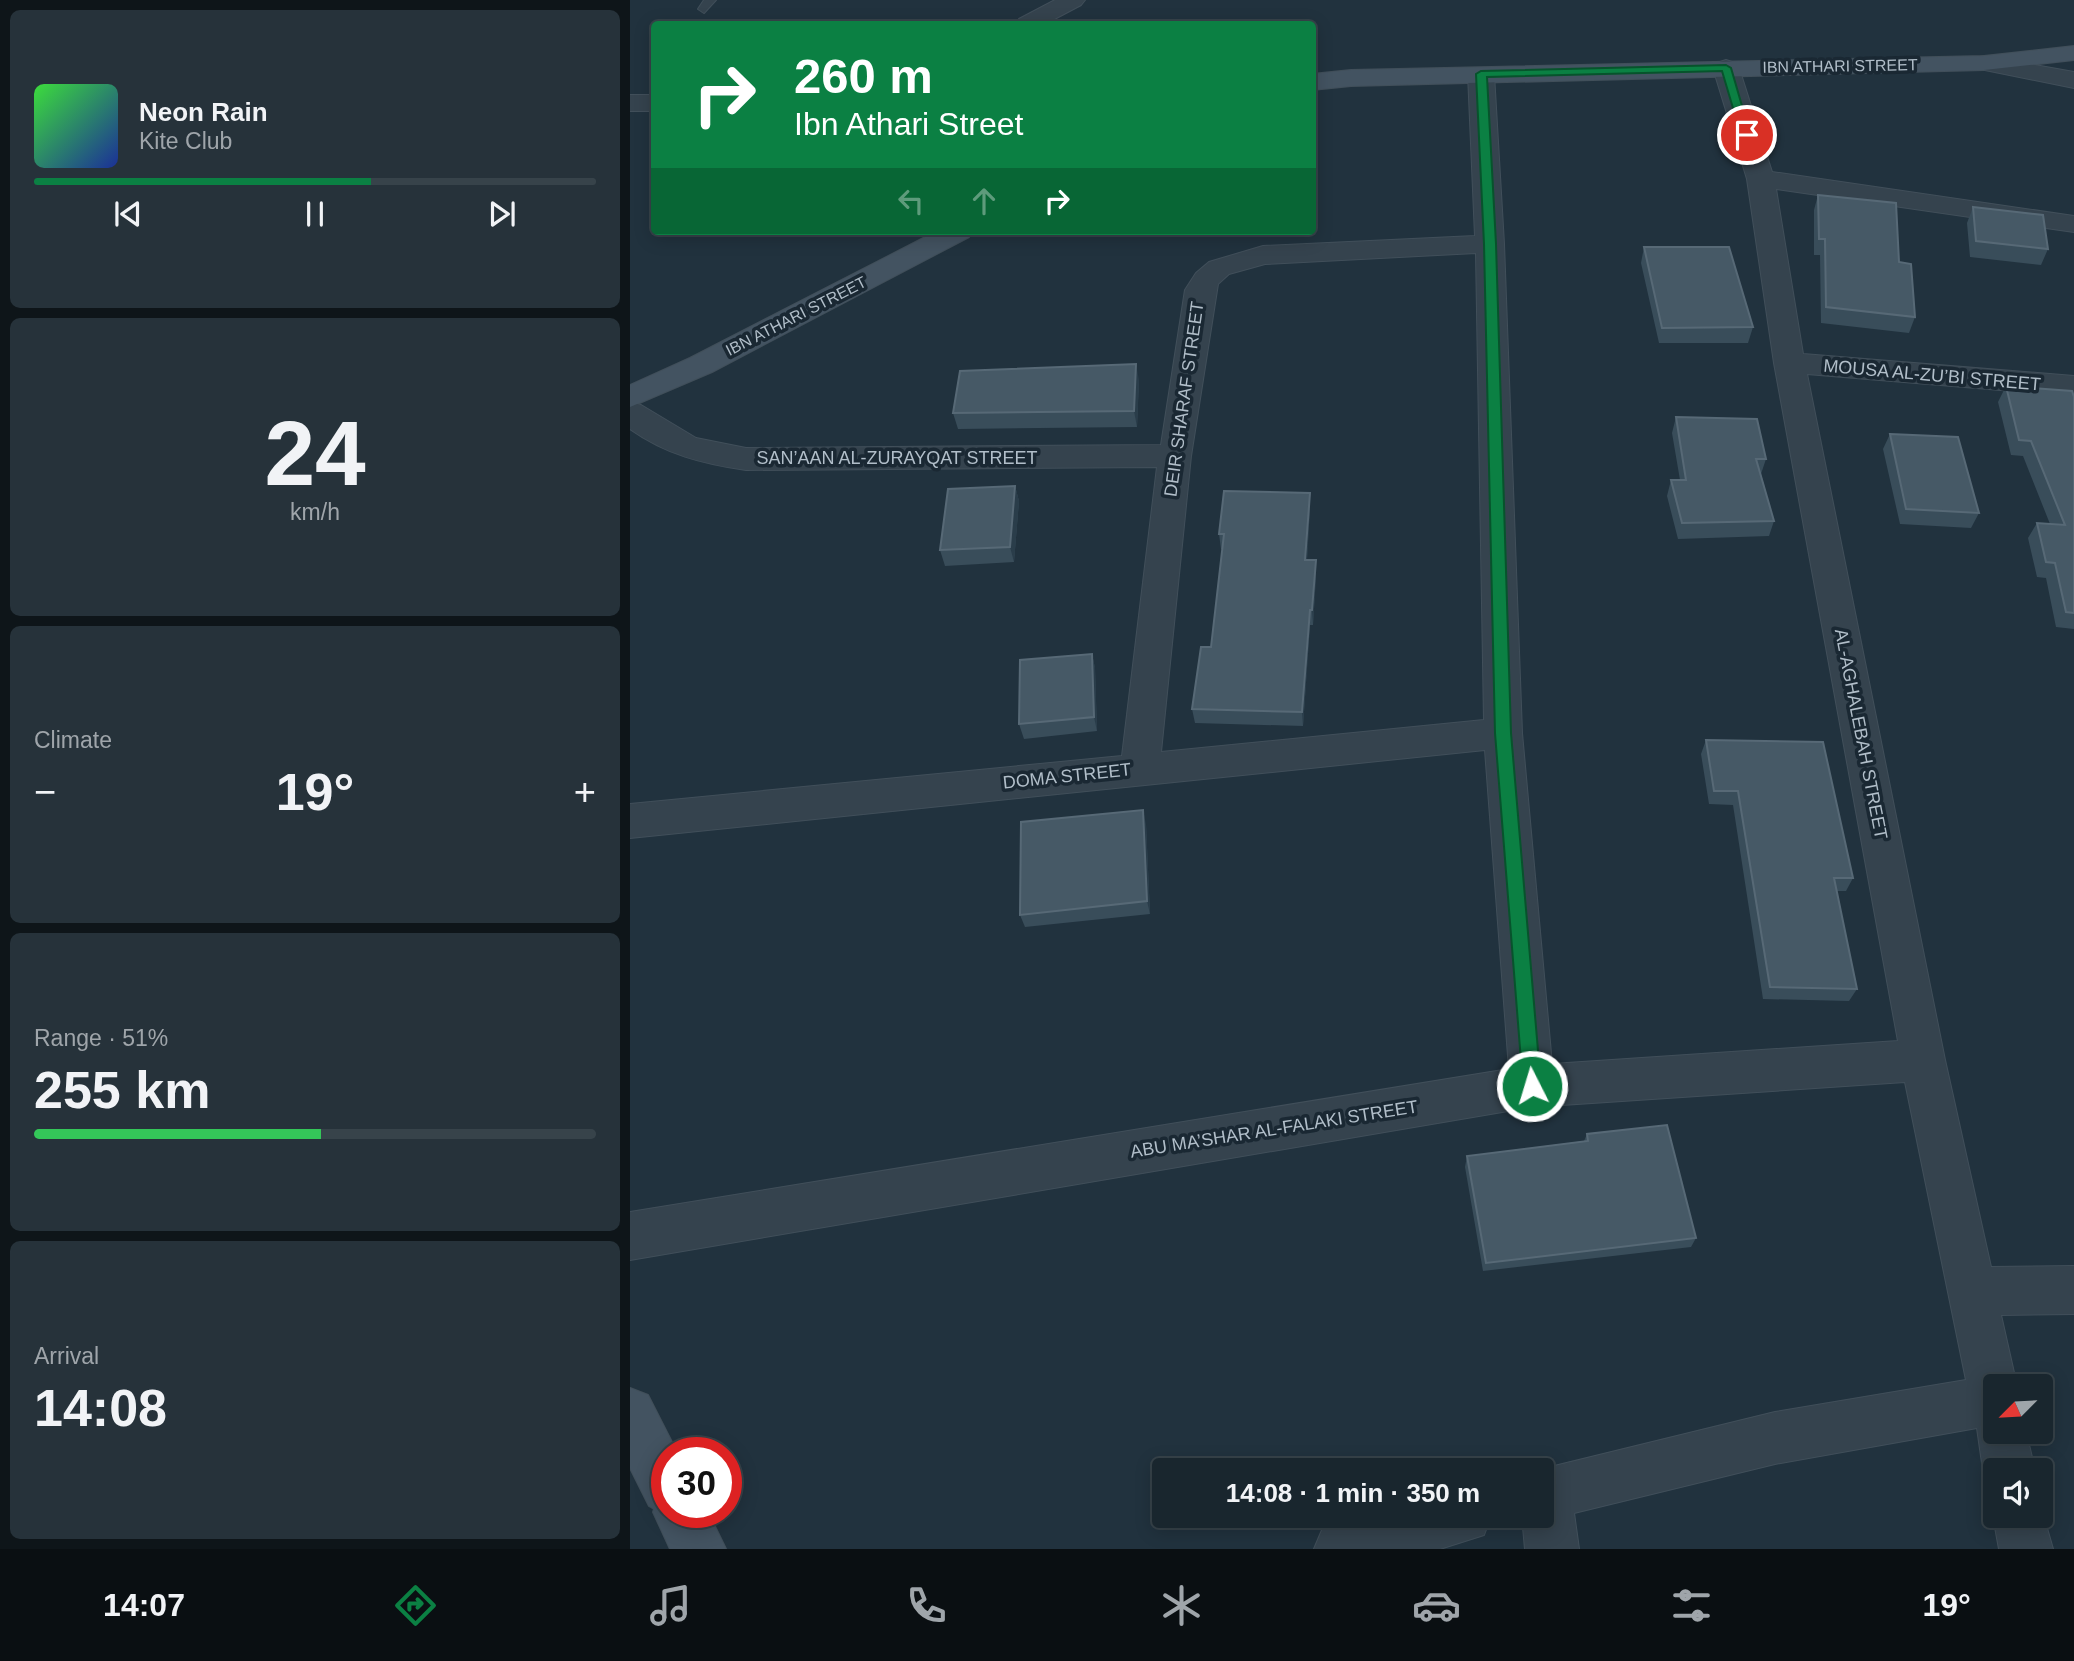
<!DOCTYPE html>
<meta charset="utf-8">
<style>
:root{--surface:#19262e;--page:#26323a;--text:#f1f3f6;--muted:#9fa5aa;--line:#37434a;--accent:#0b8043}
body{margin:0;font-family:Helvetica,sans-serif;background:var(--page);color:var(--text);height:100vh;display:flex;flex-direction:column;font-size:26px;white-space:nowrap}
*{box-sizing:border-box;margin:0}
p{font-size:23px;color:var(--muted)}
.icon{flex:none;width:38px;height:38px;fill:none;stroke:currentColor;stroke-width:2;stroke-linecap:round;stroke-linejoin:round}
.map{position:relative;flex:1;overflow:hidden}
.sheet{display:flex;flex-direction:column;gap:10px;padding:10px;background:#0e1519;width:630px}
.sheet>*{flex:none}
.hud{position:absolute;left:21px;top:21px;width:665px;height:214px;border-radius:7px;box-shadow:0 4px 18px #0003,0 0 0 2px var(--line);background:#0b8043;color:#fff;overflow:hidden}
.needle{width:46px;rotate:246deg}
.tools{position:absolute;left:1353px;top:1374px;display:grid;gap:14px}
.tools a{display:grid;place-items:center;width:70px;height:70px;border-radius:7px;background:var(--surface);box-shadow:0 4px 18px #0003,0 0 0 2px var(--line);font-size:35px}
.speed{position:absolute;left:21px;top:1437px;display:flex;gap:14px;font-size:35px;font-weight:700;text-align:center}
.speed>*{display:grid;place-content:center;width:91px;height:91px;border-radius:50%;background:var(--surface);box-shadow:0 4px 18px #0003,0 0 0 2px var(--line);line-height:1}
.speed .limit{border:10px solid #d22;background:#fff;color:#111}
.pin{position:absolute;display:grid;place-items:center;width:60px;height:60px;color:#fff;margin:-30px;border:4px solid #fff;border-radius:50%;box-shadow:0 2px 7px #0007}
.me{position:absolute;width:77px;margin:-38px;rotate:355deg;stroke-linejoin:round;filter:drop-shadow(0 0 5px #0008)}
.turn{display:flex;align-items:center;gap:24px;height:147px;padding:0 28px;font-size:32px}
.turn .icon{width:91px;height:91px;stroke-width:2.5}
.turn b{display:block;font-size:49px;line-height:60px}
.lanes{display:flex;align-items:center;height:66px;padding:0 28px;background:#0003;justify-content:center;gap:35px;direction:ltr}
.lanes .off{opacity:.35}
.big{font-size:52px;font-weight:600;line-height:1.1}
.sheet .card{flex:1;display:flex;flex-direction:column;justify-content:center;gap:10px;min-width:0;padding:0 24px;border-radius:10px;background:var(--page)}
.sheet .dial{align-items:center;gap:0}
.dial b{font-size:91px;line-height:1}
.song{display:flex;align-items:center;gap:21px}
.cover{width:84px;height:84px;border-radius:10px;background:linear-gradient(135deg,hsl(120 70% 55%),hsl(230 70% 35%))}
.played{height:7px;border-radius:4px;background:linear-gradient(90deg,var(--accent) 60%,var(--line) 60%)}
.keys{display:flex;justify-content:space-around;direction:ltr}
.heat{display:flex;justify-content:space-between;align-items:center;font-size:38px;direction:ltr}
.charge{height:10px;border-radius:5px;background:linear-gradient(90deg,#34c759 51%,var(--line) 0)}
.trip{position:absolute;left:522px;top:1458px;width:402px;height:70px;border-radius:7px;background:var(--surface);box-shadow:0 4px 18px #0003,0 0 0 2px var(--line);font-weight:600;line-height:70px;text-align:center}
.tab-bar{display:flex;height:112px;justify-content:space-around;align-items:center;background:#0a0f12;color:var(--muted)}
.tab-bar .icon{width:49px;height:49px}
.tab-bar .current{color:var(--accent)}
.tab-bar b{font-size:32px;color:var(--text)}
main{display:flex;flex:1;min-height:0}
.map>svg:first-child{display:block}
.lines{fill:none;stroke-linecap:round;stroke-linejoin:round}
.lane-casing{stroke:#414f5a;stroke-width:2}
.street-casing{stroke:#414f5a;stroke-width:2}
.secondary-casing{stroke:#414f5a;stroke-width:2}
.lane{fill:#35434e;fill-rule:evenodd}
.street{fill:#35434e;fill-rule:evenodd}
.secondary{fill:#435361;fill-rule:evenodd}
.wall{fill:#394d5a}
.shaded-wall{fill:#2a3d4a}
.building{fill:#465966;stroke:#576976;stroke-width:2}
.route{fill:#0b8043;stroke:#07532c;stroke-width:2}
.labels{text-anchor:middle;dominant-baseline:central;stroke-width:7;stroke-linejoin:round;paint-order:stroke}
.far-street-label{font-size:16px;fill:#b1bec9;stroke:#1a2833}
.street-label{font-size:18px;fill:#b1bec9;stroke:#1a2833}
</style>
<main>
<section class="sheet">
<div class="card">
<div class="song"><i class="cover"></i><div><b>Neon Rain</b><p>Kite Club</p></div></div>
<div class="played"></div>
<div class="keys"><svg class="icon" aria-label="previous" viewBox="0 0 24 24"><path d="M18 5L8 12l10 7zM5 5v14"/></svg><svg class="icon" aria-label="pause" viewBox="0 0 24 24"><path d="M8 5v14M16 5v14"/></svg><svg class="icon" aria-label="next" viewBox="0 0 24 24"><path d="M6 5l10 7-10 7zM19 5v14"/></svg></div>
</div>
<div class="card dial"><b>24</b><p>km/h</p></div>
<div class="card"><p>Climate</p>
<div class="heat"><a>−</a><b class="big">19°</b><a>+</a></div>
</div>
<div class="card"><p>Range · 51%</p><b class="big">255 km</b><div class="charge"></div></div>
<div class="card"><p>Arrival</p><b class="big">14:08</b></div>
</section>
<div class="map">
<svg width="1444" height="1549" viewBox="0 0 1444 1549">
<rect width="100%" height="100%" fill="#21323e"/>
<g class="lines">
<defs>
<path id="lane" d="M74,0H86L74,13L68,9Z"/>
<path id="street" d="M425,0H455L451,5L415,24H386L389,19Z
M1354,56L1444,72V88L1345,68L1342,63L1345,58Z
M1096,60L1105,63L1109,68L1142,172L1444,216V232L1146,189L1173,354L1444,376V396L1177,374L1315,1060L1361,1267L1444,1266V1314L1371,1315L1387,1386H1365V1432H1396L1405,1470H1365V1490L1361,1488L1353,1470L1347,1428L1145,1464L944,1513L949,1549H895L892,1516H912V1470H909L912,1469L1145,1412L1336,1380L1275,1082L902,1107L0,1260V1212L879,1069L855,750L0,838V804L492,756L527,467L116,470C73,464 35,454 0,429V402L11,405L66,438L116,448L531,445L555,290L566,273L579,262L633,246L845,236L838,74L842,69H860L864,74L874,244L892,733L922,1064L1268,1041L1144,363L1117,179L1083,68L1087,63ZM846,253L854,720L531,752L561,456L588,284L599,274L635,264Z
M0,95H24V111H0Z
M1410,1504L1423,1549H1369L1363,1516L1365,1510V1516H1410Z
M737,1516H861L854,1535L810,1549H684L692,1530Z"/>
<path id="secondary" d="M1444,46V60L1354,70L721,86L682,90V74L721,70L1354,56Z
M307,231H343L339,237L82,372L0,407V385L60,358Z
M0,1388L18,1395L47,1452H37V1512H78L96,1549H40L23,1512L24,1509L19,1506L0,1468Z"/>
</defs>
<!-- lane casing -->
<use href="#lane" class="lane-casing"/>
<!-- street casing -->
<use href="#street" class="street-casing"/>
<!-- secondary casing -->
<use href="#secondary" class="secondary-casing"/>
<!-- lane -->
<use href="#lane" class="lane"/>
<!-- street -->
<use href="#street" class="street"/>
<!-- secondary -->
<use href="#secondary" class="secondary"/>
</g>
<!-- wall -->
<path class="wall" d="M1188,195L1269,262L1285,317L1279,333L1191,323L1190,255H1184V210Z
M1343,207L1418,249L1411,265L1340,257L1337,223Z
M1014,247L1123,327L1118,343H1029L1011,263Z
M509,380L507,427L328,429L323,413Z
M1376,386L1444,397V629L1426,627L1416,578L1407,577L1398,538L1407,523L1420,524L1393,456L1381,455L1368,402Z
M1046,417L1136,459L1131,474L1144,521L1139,536L1048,539L1037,496L1041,480H1050L1042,433Z
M1260,434L1349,513L1341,528L1270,524L1253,449Z
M385,486L389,501L384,562L315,566L310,550Z
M680,493V508L677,560L686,576L683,625H680L673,726L565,723L562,709L581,647L593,549H591L589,534Z
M462,654L465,668L467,731L394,739L389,724Z
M1076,740L1223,878L1216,891H1207L1227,989L1219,1001L1133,999L1103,805L1079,804L1071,754Z
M516,824L520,914L395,927L390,915Z
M957,1134L1066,1238L1061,1247L853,1271L835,1167L837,1156L954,1141Z"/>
<!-- shaded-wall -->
<path class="shaded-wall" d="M506,364L509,380L507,427L504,411Z
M385,486L389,501L384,562L380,547Z
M680,493V508L676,575L675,560Z
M686,560V576L683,625L682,610Z
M680,610V625L673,726L672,712Z
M462,654L465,668L467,731L464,717Z
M513,810L516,824L520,914L517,901Z"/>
<!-- building -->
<path class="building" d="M1188,195L1266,203L1269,262L1281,264L1285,317L1196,307L1195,239H1189Z
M1343,207L1413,215L1418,249L1346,241Z
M1014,247H1099L1123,327L1032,328Z
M506,364L504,411L323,413L330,371Z
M1376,386L1442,391L1444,397V613L1436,612L1425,563L1416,562L1407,523L1435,525L1401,441L1389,440Z
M1046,417L1127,419L1136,459H1126L1144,521L1052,523L1041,480H1056Z
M1260,434L1328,437L1349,513L1276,509Z
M385,486L380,547L310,550L318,489Z
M594,491L680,493L675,560H686L682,610H680L672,712L562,709L571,647H581L594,534H589Z
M462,654L464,717L389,724L390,660Z
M1076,740L1193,742L1223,878H1204L1227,989L1140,987L1108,791H1084Z
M513,810L517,901L390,915L391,822Z
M1037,1125L1066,1238L856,1263L837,1156L958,1141L957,1134Z"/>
<!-- route -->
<path class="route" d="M1096,65L1101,68L1121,137L1111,135L1092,71L857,77L866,244L881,733L911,1086L909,1092L902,1095L896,1092L893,1086L865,733L854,244L846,74L851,71Z"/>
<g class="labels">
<!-- far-street labels -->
<g class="far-street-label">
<text transform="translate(1210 66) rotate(-1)">IBN ATHARI STREET</text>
<text transform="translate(166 316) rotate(-27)">IBN ATHARI STREET</text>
</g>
<!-- street labels -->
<g class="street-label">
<text transform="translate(1302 375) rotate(5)">MOUSA AL-ZU’BI STREET</text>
<text transform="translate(554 399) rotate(-82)">DEIR SHARAF STREET</text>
<text x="267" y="458">SAN’AAN AL-ZURAYQAT STREET</text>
<text transform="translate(1231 734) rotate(79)">AL-AGHALEBAH STREET</text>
<text transform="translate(437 776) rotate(-6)">DOMA STREET</text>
<text transform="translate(644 1129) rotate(-9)">ABU MA’SHAR AL-FALAKI STREET</text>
</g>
</g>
</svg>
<div class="tools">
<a><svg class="needle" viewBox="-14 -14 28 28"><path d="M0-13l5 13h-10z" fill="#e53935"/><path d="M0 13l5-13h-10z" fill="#9fa5aa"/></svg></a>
<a><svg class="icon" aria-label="sound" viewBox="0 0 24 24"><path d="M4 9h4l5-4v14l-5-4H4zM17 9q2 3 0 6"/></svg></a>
</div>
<div class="speed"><div class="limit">30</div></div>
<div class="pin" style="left:1117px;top:135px;background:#d93025"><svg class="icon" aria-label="arrive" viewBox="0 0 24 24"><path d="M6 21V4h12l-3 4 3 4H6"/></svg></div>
<svg class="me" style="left:902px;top:1086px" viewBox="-20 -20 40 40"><circle r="17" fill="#0b8043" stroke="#fff" stroke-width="3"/><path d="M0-11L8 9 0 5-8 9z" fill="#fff"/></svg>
<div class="trip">14:08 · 1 min · 350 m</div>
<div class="hud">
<div class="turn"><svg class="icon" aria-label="right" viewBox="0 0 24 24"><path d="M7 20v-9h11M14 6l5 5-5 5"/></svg><div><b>260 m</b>Ibn Athari Street</div></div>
<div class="lanes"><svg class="icon off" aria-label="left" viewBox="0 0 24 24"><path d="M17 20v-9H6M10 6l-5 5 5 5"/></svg><svg class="icon off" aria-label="ahead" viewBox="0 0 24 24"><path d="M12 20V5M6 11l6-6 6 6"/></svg><svg class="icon" aria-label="right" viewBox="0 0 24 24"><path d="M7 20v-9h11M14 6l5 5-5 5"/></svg></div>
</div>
</div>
</main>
<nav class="tab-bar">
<b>14:07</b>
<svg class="icon current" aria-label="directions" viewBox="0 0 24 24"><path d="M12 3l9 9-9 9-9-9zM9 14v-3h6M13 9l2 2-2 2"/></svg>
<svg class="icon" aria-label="music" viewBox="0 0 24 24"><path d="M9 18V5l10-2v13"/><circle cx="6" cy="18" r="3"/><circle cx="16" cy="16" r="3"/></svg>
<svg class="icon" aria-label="phone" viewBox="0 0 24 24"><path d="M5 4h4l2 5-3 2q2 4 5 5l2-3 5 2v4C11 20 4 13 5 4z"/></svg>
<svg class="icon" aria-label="climate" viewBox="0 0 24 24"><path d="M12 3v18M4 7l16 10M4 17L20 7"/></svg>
<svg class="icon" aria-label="car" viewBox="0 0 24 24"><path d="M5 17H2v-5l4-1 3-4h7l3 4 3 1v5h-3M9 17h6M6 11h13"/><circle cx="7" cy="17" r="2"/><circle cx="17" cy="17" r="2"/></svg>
<svg class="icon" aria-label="filters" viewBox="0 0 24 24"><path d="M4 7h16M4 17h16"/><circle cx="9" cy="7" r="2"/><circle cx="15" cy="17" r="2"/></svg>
<b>19°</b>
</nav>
